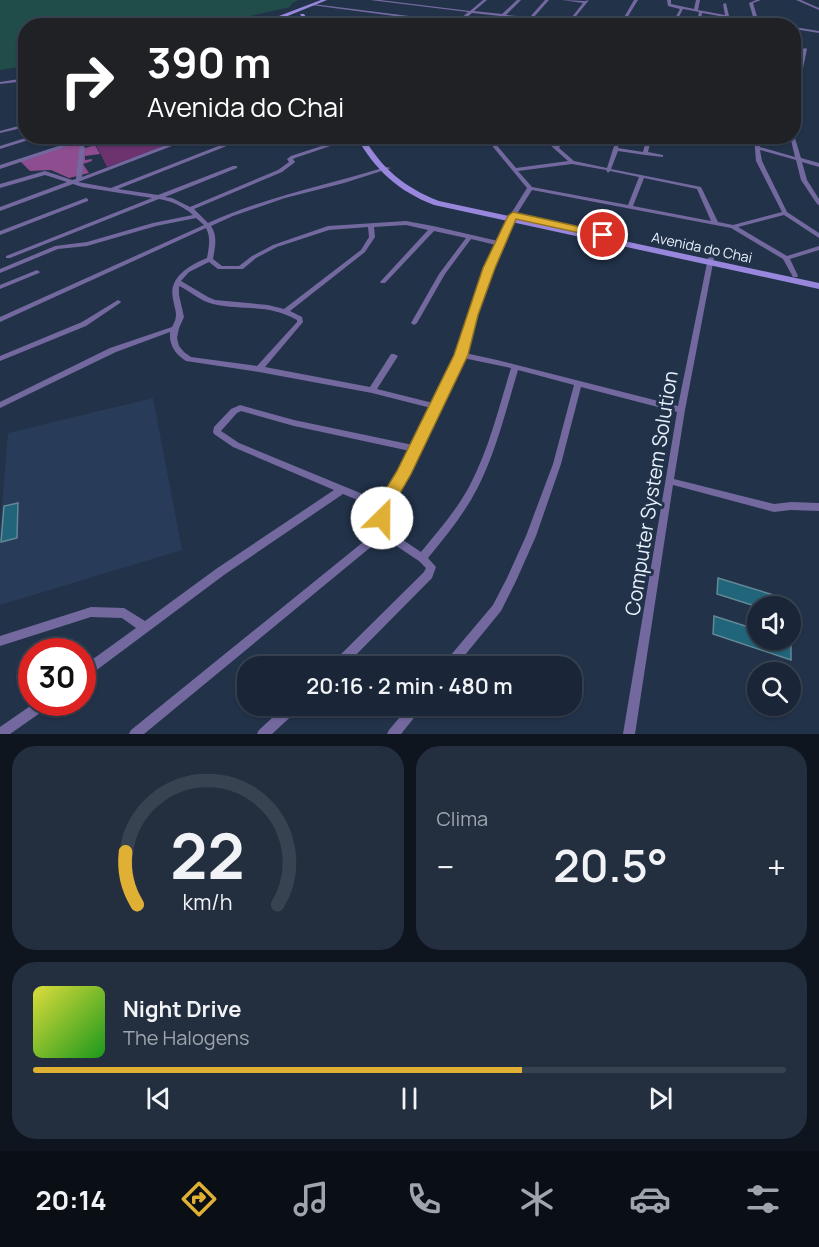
<!DOCTYPE html>
<html lang="pt">
<meta charset="utf-8">
<style>
:root{--surface:#1a2637;--page:#232e3f;--text:#f1f3f6;--muted:#9fa5ad;--line:#384352;--accent:#dfb034}
body{margin:0;font-family:Manrope,sans-serif;background:var(--page);color:var(--text);height:100vh;display:flex;flex-direction:column;font-size:22px;white-space:nowrap}
*{box-sizing:border-box;margin:0}
p{font-size:20px;color:var(--muted)}
.icon{flex:none;width:33px;height:33px;fill:none;stroke:currentColor;stroke-width:2;stroke-linecap:round;stroke-linejoin:round}
.map{position:relative;height:734px;overflow:hidden}
.drawer{display:flex;flex-direction:column;gap:12px;padding:12px;background:#0e151e;flex:1}
.drawer>*{flex:none}
.top-card{position:absolute;left:18px;top:18px;width:783px;height:126px;border-radius:24px;box-shadow:0 2px 4px #0004,0 0 0 2px var(--line);background:#202124;color:#fff;overflow:hidden}
.tools{position:absolute;left:747px;top:596px;display:grid;gap:12px}
.tools a{display:grid;place-items:center;width:54px;height:54px;border-radius:50%;background:var(--surface);box-shadow:0 2px 4px #0004,0 0 0 2px var(--line);font-size:30px}
.speed{position:absolute;left:18px;top:638px;display:flex;gap:12px;font-size:30px;font-weight:700;text-align:center}
.speed>*{display:grid;place-content:center;width:78px;height:78px;border-radius:50%;background:var(--surface);box-shadow:0 2px 4px #0004,0 0 0 2px var(--line);line-height:1}
.speed .limit{border:9px solid #d22;background:#fff;color:#111}
.pin{position:absolute;display:grid;place-items:center;width:51px;height:51px;color:#fff;margin:-26px;border:3px solid #fff;border-radius:50%;box-shadow:0 2px 6px #0007}
.me{position:absolute;width:66px;margin:-33px;rotate:23deg;stroke-linejoin:round;filter:drop-shadow(0 0 4px #0008)}
.turn{display:flex;align-items:center;gap:21px;height:126px;padding:0 30px;font-size:27px}
.turn .icon{width:78px;height:78px;stroke-width:2.5}
.turn b{display:block;font-size:42px;line-height:51px}
.big{font-size:45px;font-weight:600;line-height:1.1}
.drawer .card{flex:1;display:flex;flex-direction:column;justify-content:center;gap:9px;min-width:0;padding:0 21px;border-radius:24px;background:var(--page)}
.drawer .dial{align-items:center;gap:0}
.dial svg{height:156px;overflow:visible;fill:none;stroke:var(--line);stroke-width:7;stroke-linecap:round;text-anchor:middle}
.dial text{fill:var(--text);stroke:none}
.song{display:flex;align-items:center;gap:18px}
.cover{width:72px;height:72px;border-radius:9px;background:linear-gradient(135deg,hsl(60 70% 55%),hsl(120 70% 35%))}
.played{height:6px;border-radius:3px;background:linear-gradient(90deg,var(--accent) 65%,var(--line) 65%)}
.keys{display:flex;justify-content:space-around;direction:ltr}
.heat{display:flex;justify-content:space-between;align-items:center;font-size:33px;direction:ltr}
.drawer .tiles{flex:1;display:grid;gap:12px;grid-template-columns:1fr 1fr}
.card:last-child{grid-column:span 2}
.trip{position:absolute;left:237px;top:656px;width:345px;height:60px;border-radius:24px;background:var(--surface);box-shadow:0 2px 4px #0004,0 0 0 2px var(--line);font-weight:600;line-height:60px;text-align:center}
.tab-bar{display:flex;height:96px;justify-content:space-around;align-items:center;background:#0a0f16;color:var(--muted)}
.tab-bar .icon{width:42px;height:42px}
.tab-bar .current{color:var(--accent)}
.tab-bar b{font-size:27px;color:var(--text)}
.map>svg:first-child{display:block}
.built{fill:#283b58}
.green{fill:#6c336f}
.forest{fill:#8d4d8f}
.water{fill:#204d4a}
.building{fill:#21657b;stroke:#638896;stroke-width:1.5}
.lines{fill:none;stroke-linecap:round;stroke-linejoin:round}
.minor{fill:#73699f;fill-rule:evenodd}
.tertiary{fill:#73699f;fill-rule:evenodd}
.secondary{fill:#9887dd;fill-rule:evenodd}
.route{fill:#dfb034;stroke:#917222;stroke-width:1.5}
.labels{text-anchor:middle;dominant-baseline:central;stroke-width:6;stroke-linejoin:round;paint-order:stroke}
.far-street-label{font-size:14px;fill:#e8f0fd;stroke:#223249}
.near-street-label{font-size:20px;fill:#e8f0fd;stroke:#223249}
</style>
<div class="map">
<svg width="819" height="734" viewBox="0 0 819 734">
<rect width="100%" height="100%" fill="#223249"/>
<!-- built -->
<path class="built" d="M153,398L182,550L0,605V530L8,433Z"/>
<!-- green -->
<path class="green" d="M92,137H190L107,167Z"/>
<!-- forest -->
<path class="forest" d="M76,143L85,148L95,145L100,154L85,156V160L92,159V161L83,164L89,173L69,178L51,170L30,171L20,161Z"/>
<!-- water -->
<path class="water" d="M0,0H299L292,3L290,7L210,25L26,26L25,66L0,70Z"/>
<!-- building -->
<path class="building" d="M18,503L17,538L1,542L4,506Z
M718,578L790,600V606H755L717,594Z
M714,616L758,630V639H791V660L713,634Z"/>
<g class="lines">
<!-- minor -->
<path class="minor" d="M370,0H380L470,11L483,0H487L474,11L502,14L517,0H521L506,15L530,17L545,0H549L533,18L568,22L583,3L562,0L585,1L589,0L568,26H565L566,24L531,20L526,26H523L528,19L504,16L495,26H491L500,16L472,13L457,26H453L455,24L311,5L313,4L457,22L468,12Z
M634,0H638L622,26H619Z
M667,0H671V4L694,9L696,0H700L698,10L725,15L723,4L726,3L729,16L727,18L751,22L754,20L749,3L756,0H761L753,3L758,20L755,22L775,26H763L725,20L721,23L719,22L725,17L702,13L700,26H696L699,12L683,9L674,26H671L680,9L668,6Z
M796,0H801L819,8V10Z
M306,18L358,25L359,26H347L305,20Z
M794,27L819,31V33L794,29Z
M805,48L807,49L802,73L796,87L794,88V83L798,73L803,49Z
M26,124V127L0,133V131Z
M794,135L801,158L819,163V167L802,162L807,180L819,199V205L817,204L801,180L796,160L760,150L762,161L787,212L819,233V238L784,215L738,227L787,256L819,246V250L790,259L798,276L797,277H793L783,259L731,228L532,190L513,220L503,243L504,244L502,246L492,268L465,353L497,360L678,406L708,258L711,256L714,258L685,410L674,479L774,504L791,502L819,503V511L791,510L774,512L673,485L635,734H623L677,412L581,387L561,464L536,536L516,581L501,611L456,666H443L445,662L493,605L507,578L526,536L553,464L574,385L518,370C506,410 496,452 477,489C464,514 446,536 428,558L436,567L432,578L345,666H331L333,662L424,572L426,568L419,561L383,537L144,734H129L131,730L378,530L379,509L343,494L224,575L86,678L82,679V667L136,628L122,618L91,617L0,646V636L91,607L124,608L145,621L216,569L334,490L233,447L214,434L213,432L214,427L231,409L240,405L294,420L413,445L431,408L372,393L259,372L186,361C175,354 169,345 170,332L116,352L0,408V402L110,348L172,327C179,315 175,311 173,299C168,277 190,265 207,258C209,247 211,238 206,228L0,322V317L204,225L196,218L156,226L87,246L58,249L0,273V269L55,246L87,242L153,223L193,215C184,207 172,201 159,199L10,258H6V256L152,198L82,187L73,184L0,211V207L67,182L45,175L0,188V184L45,171L72,180L76,179L80,142L0,169V165L80,139L81,136H85L86,139L85,140L82,177L190,136H198L78,182L111,188L244,136H252L118,189L158,195L233,166H237V168L165,197L172,198L190,207L278,170L289,162L287,159L291,156L352,136H360L295,158L293,159L295,162L294,163L282,172L194,209L208,223C265,197 327,185 386,167L391,168L344,183L285,198L233,216L211,226C218,237 215,247 213,259L222,266H239L252,256L273,245L328,226L406,221L433,226L498,241L507,220L527,188L484,136H489L516,168L568,161L540,136H545L556,146L562,136H567L559,148L574,161L607,168L615,143L605,136H611L620,141L618,148L643,152L647,136H652L648,152L663,155V157L645,155L618,151L611,169L701,187L718,222L733,225L782,212L756,161L754,136H758L760,147L795,157L790,136H794ZM572,164L606,170L608,173L610,171L639,177L628,205L532,187L518,171ZM644,178L697,189L711,221L633,206ZM406,225L428,230L381,281L380,282L381,283H385L434,231L466,238L439,274L411,323L414,325L417,323L445,274L471,239L496,245L486,268L457,355L433,403L377,389L398,356L394,354H391L370,387L265,367L303,322L302,317L290,311L365,252L375,237L374,227ZM368,227L369,237L361,250L284,309L268,305L215,300L208,297L181,281L189,272L209,262L218,269H243L256,258L277,247L329,230ZM179,286C190,291 200,301 213,304C243,311 267,303 297,320V322L257,366L191,357L184,352L179,346L177,338L179,328L184,317L179,295ZM463,358L511,368C499,407 489,449 470,485C457,510 438,531 421,552L388,530L389,507L407,474ZM241,411L294,426L410,451L399,473L382,502L239,443L221,431L237,413Z
M32,136H41L0,149V146Z
M692,136H697L695,144L693,145L691,144Z
M86,198L88,199V201L0,235V231Z
M37,270L40,272L39,273L0,289V285Z
M118,300L120,301L121,302L120,303L86,326L0,361V356L82,322Z
M36,702H52L50,706L10,734H0V727Z
M286,705H301L299,709L272,734H257L259,730Z
M410,705H423L421,709L401,734H387L389,730Z"/>
<!-- tertiary -->
<path class="tertiary" d="M26,78V81L0,84V82Z"/>
<!-- secondary -->
<path class="secondary" d="M321,0H327L263,26L258,24Z
M300,14H304L312,26H307Z
M356,136H363C381,168 405,188 439,201L819,283V289L434,205C398,191 375,170 356,136Z"/>
</g>
<!-- route -->
<path class="route" d="M513,212L603,232L608,235L603,238L516,219L495,268L478,315L468,355L411,474L392,507L388,523L382,525L376,523L373,518L375,507L397,471L454,355L483,268L508,216Z"/>
<g class="labels">
<!-- far-street labels -->
<g class="far-street-label">
<text transform="translate(702 247) rotate(12)">Avenida do Chai</text>
</g>
<!-- near-street labels -->
<g class="near-street-label">
<text transform="translate(651 493) rotate(-81)">Computer System Solution</text>
</g>
</g>
</svg>
<div class="tools">
<a><svg class="icon" aria-label="sound" viewBox="0 0 24 24"><path d="M4 9h4l5-4v14l-5-4H4zM17 9q2 3 0 6"/></svg></a>
<a><svg class="icon" aria-label="search" viewBox="0 0 24 24"><circle cx="10" cy="10" r="6"/><path d="M15 15l6 6"/></svg></a>
</div>
<div class="speed"><div class="limit">30</div></div>
<div class="pin" style="left:603px;top:235px;background:#d93025"><svg class="icon" aria-label="arrive" viewBox="0 0 24 24"><path d="M6 21V4h12l-3 4 3 4H6"/></svg></div>
<svg class="me" style="left:382px;top:518px" viewBox="-20 -20 40 40"><circle r="19" fill="#fff"/><path d="M0-13L10 11 0 6-10 11z" fill="#dfb034"/></svg>
<div class="trip">20:16 · 2 min · 480 m</div>
<div class="top-card">
<div class="turn"><svg class="icon" aria-label="right" viewBox="0 0 24 24"><path d="M7 20v-9h11M14 6l5 5-5 5"/></svg><div><b>390 m</b>Avenida do Chai</div></div>
</div>
</div>
<section class="drawer">
<div class="tiles">
<div class="card dial"><svg viewBox="0 0 100 80">
<path d="M14 69A42 42 0 1 1 86 69"/>
<path d="M14 69A42 42 0 0 1 8 42" stroke="#dfb034"/>
<text x="50" y="56" font-size="32" font-weight="700">22</text>
<text x="50" y="72" font-size="11">km/h</text>
</svg></div>
<div class="card"><p>Clima</p>
<div class="heat"><a>−</a><b class="big">20.5°</b><a>+</a></div>
</div>
<div class="card">
<div class="song"><i class="cover"></i><div><b>Night Drive</b><p>The Halogens</p></div></div>
<div class="played"></div>
<div class="keys"><svg class="icon" aria-label="previous" viewBox="0 0 24 24"><path d="M18 5L8 12l10 7zM5 5v14"/></svg><svg class="icon" aria-label="pause" viewBox="0 0 24 24"><path d="M8 5v14M16 5v14"/></svg><svg class="icon" aria-label="next" viewBox="0 0 24 24"><path d="M6 5l10 7-10 7zM19 5v14"/></svg></div>
</div>
</div>
</section>
<nav class="tab-bar">
<b>20:14</b>
<svg class="icon current" aria-label="directions" viewBox="0 0 24 24"><path d="M12 3l9 9-9 9-9-9zM9 14v-3h6M13 9l2 2-2 2"/></svg>
<svg class="icon" aria-label="music" viewBox="0 0 24 24"><path d="M9 18V5l10-2v13"/><circle cx="6" cy="18" r="3"/><circle cx="16" cy="16" r="3"/></svg>
<svg class="icon" aria-label="phone" viewBox="0 0 24 24"><path d="M5 4h4l2 5-3 2q2 4 5 5l2-3 5 2v4C11 20 4 13 5 4z"/></svg>
<svg class="icon" aria-label="climate" viewBox="0 0 24 24"><path d="M12 3v18M4 7l16 10M4 17L20 7"/></svg>
<svg class="icon" aria-label="car" viewBox="0 0 24 24"><path d="M5 17H2v-5l4-1 3-4h7l3 4 3 1v5h-3M9 17h6M6 11h13"/><circle cx="7" cy="17" r="2"/><circle cx="17" cy="17" r="2"/></svg>
<svg class="icon" aria-label="filters" viewBox="0 0 24 24"><path d="M4 7h16M4 17h16"/><circle cx="9" cy="7" r="2"/><circle cx="15" cy="17" r="2"/></svg>
</nav>
